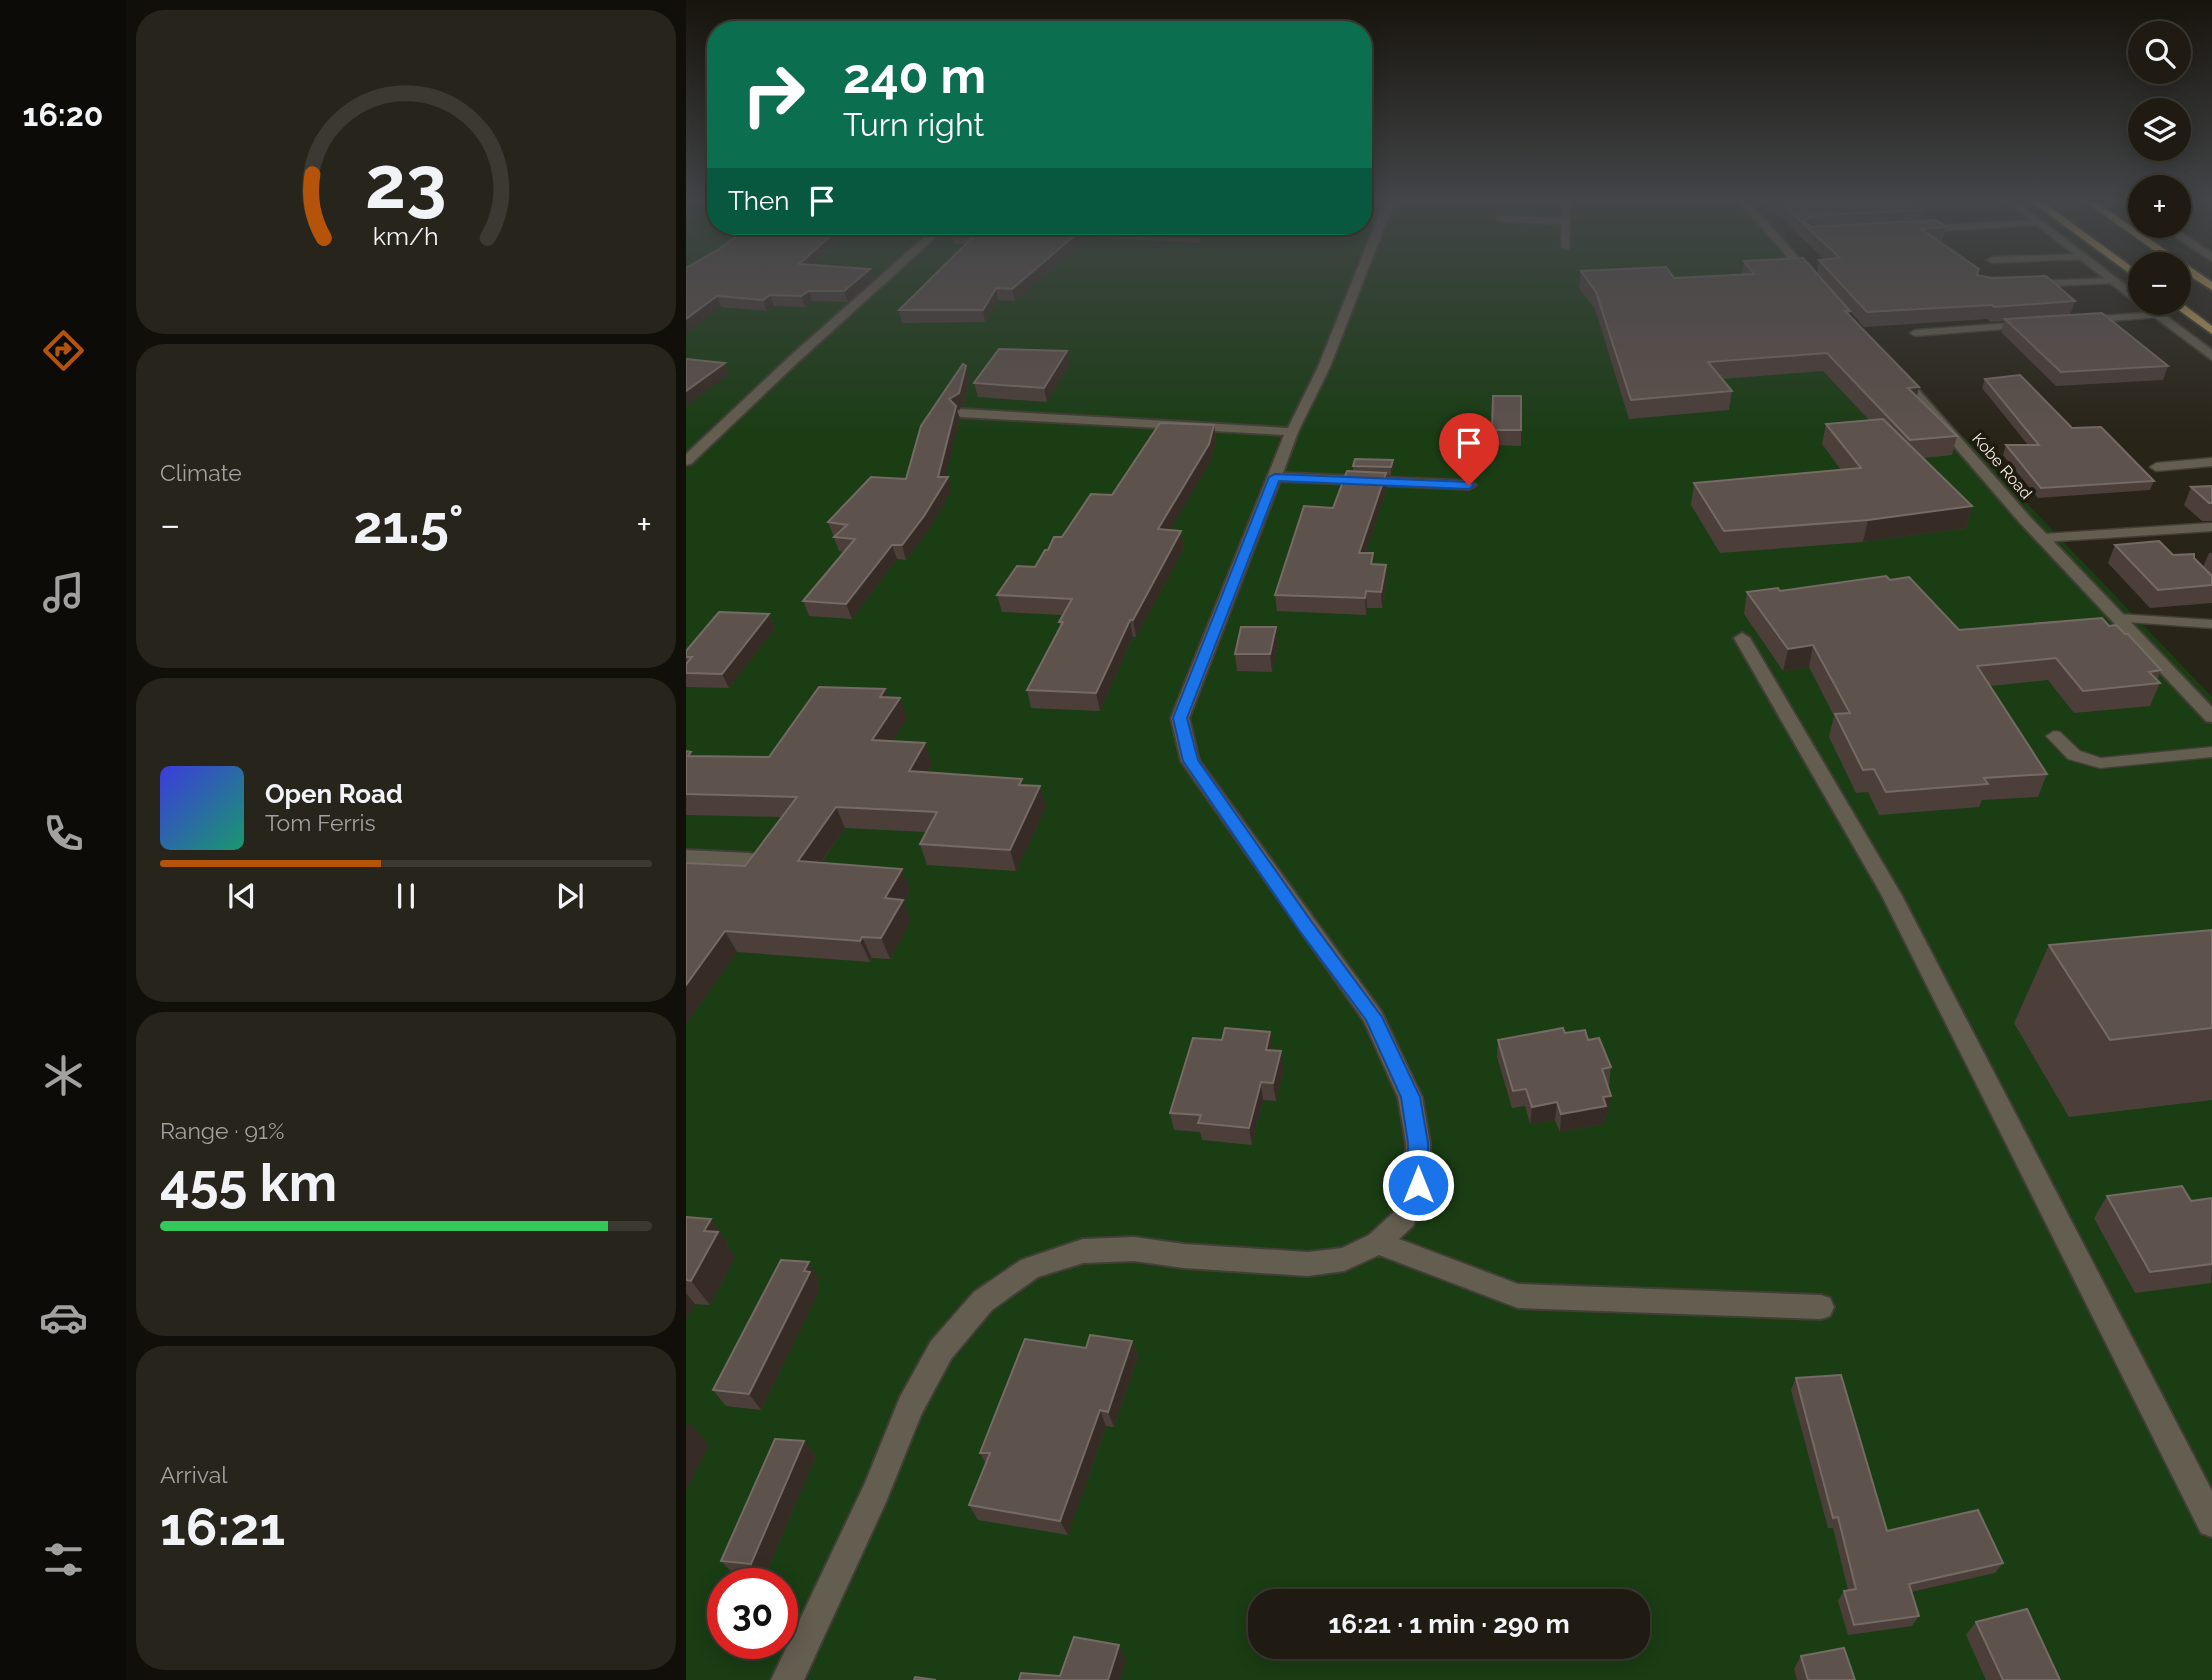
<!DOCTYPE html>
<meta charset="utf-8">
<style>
:root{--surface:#1f1b12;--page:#27241b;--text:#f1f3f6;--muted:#a1a19f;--line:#3c3932;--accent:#b45309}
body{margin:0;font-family:Raleway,sans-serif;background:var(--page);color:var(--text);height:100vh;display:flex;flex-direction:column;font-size:26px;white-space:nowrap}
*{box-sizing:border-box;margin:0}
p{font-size:23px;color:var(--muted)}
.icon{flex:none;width:38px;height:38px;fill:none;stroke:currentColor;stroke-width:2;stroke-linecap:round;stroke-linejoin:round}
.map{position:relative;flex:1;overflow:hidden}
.sheet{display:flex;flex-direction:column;gap:10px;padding:10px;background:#110f0a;width:560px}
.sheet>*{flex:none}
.banner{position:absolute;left:21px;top:21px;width:665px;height:214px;border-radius:28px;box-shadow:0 4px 18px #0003,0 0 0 2px var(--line);background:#0b6e4f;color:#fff;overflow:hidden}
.fabs{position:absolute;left:1442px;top:21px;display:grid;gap:14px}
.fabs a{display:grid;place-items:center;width:63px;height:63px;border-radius:50%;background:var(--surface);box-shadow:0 4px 18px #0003,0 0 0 2px var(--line);font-size:35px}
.speed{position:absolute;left:21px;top:1568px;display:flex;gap:14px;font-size:35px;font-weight:700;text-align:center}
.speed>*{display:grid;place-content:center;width:91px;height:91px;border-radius:50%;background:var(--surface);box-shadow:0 4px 18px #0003,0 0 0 2px var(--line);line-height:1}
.speed .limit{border:10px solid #d22;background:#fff;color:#111}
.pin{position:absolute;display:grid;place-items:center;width:60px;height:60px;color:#fff;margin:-72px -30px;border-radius:50% 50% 50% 0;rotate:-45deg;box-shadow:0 0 7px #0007}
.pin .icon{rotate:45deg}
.me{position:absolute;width:77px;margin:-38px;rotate:0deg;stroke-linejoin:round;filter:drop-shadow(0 0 5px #0008)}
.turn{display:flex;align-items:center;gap:24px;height:147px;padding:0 21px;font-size:32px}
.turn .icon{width:91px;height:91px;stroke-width:2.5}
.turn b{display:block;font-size:49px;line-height:60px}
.then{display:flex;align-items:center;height:66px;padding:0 21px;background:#0003;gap:14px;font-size:26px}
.big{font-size:52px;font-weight:700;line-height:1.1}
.sheet .widget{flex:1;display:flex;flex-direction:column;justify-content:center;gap:10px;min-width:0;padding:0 24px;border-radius:28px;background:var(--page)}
.sheet .dial{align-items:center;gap:0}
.dial svg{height:182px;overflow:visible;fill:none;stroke:var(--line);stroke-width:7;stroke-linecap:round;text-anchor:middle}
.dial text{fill:var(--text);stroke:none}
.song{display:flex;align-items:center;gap:21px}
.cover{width:84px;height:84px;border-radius:10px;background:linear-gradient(135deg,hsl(240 70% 55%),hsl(160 70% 35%))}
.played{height:7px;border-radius:4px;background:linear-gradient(90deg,var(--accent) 45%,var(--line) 45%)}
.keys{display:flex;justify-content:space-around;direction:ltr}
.heat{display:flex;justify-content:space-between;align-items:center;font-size:38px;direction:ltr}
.charge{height:10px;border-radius:5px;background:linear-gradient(90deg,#34c759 91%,var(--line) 0)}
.trip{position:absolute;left:562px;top:1589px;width:402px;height:70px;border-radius:28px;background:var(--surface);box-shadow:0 4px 18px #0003,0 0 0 2px var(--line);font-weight:700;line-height:70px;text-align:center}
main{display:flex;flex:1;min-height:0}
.menu{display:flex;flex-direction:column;width:126px;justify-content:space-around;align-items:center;background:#0c0b07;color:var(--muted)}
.menu .icon{width:49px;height:49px}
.menu .on{color:var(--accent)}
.menu b{font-size:32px;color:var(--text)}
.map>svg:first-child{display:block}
.green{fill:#1a3d14;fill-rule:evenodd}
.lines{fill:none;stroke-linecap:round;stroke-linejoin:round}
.service-casing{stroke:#433e36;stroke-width:3}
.minor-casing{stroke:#433e36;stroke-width:4}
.secondary-casing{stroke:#433e36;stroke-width:4}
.trunk-casing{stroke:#433e36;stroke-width:4}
.service{fill:#645e50;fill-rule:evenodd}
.minor{fill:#645e50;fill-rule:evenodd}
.secondary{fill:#645e50;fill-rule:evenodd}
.trunk{fill:#c3a35a;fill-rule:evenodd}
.wall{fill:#4c3f3a}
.shaded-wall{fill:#372c25}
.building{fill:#5e524c;stroke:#756a64;stroke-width:2}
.route{fill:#1a73e8;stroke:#114b97;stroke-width:2}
.labels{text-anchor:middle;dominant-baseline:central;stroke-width:7;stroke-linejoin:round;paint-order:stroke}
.far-street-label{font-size:16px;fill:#f0ede5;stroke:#1f1b0f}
</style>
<main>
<nav class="menu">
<b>16:20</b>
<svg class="icon on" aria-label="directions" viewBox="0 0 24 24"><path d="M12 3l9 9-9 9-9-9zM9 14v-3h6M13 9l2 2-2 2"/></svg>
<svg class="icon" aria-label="music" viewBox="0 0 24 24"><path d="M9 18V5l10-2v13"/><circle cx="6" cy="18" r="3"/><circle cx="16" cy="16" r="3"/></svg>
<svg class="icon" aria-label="phone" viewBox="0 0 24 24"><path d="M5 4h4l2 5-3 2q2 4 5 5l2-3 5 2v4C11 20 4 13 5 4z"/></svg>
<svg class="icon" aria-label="climate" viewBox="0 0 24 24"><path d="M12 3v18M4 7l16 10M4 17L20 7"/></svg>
<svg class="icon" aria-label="car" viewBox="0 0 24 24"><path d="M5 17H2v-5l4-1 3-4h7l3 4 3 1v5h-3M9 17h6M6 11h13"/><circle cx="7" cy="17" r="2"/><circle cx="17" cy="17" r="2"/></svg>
<svg class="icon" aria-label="filters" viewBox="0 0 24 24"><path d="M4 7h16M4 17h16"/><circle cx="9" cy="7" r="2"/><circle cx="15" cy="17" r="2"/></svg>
</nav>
<section class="sheet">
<div class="widget dial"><svg viewBox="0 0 100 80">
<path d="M14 69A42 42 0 1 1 86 69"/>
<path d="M14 69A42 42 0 0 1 9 41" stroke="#b45309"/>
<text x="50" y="56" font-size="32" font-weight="700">23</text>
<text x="50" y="72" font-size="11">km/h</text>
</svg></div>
<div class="widget"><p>Climate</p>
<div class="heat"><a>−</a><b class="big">21.5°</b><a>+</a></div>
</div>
<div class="widget">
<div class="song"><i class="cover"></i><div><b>Open Road</b><p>Tom Ferris</p></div></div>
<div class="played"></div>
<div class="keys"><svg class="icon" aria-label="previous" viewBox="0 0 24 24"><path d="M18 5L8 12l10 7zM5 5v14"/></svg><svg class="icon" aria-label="pause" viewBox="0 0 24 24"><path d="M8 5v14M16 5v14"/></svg><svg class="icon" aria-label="next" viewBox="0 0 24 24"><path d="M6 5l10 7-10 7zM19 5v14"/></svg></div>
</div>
<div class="widget"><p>Range · 91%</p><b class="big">455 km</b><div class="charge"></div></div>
<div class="widget"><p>Arrival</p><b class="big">16:21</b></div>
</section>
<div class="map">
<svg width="1526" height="1680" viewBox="0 0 1526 1680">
<rect width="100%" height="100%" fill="#292418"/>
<!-- green -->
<path class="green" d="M0,202H30V226H677V202H1086L1114,266L1526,697V1680H0ZM37,1584H96V1643H37ZM574,1601H952V1647H574Z"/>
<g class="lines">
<defs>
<path id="service" d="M876,202H884L883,249L875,247L876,224L816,222L812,219L816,216L876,218Z
M1353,220L1357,223L1356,225L1238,232L1234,229L1238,226Z
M1397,254L1400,255V259L1306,263L1301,260L1306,257Z
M1428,278L1433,281L1431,283L1344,287L1339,284L1344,281Z
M1471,312L1476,315L1475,317L1398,323L1393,320L1398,317Z
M1339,322L1343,323V327L1229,336L1224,333L1229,330Z
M1526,458V466L1470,471L1464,467L1470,463Z
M1526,523V531L1357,542L1350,538L1357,534Z
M1432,614L1526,620V628L1427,621L1425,618Z
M1368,731L1374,732L1394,751L1415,758L1526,747V757L1414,768L1382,759L1360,736Z"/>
<path id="minor" d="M677,202H708L644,367L612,432L597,473L783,481L790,485L783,489L594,481L503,718L513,760L695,1011L736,1097L744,1143V1185L727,1226L713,1239L832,1284L1135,1295L1144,1298L1148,1307L1144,1316L1135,1319L832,1308L693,1255L658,1271L622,1276L498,1268L448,1261L397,1263L352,1277L306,1310L265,1359L235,1415L200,1502L118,1680H85L179,1483L214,1397L245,1341L288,1292L335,1260L397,1239L448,1237L498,1244L622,1252L656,1248L683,1235L709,1211L720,1185V1143L712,1097L678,1021L495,761L485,718L598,435L275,417L269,413L275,409L602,428L632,367L696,207L677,206Z
M1054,202H1063L1128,275V279H1120Z
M251,226H262L111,363L5,464L0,465V454L103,357Z
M1215,373L1219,374L1344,517L1526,707V722L1520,721L1334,523L1211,380V374Z
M1056,633L1064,638L1215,894L1526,1491V1537L1515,1533L1195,894L1048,638Z
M0,850L63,853L70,855L73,860L70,865L63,867L0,864Z"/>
<path id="secondary" d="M1322,202H1331L1454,296V303H1463L1526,350V360L1452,305Z
M1439,202H1449L1454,205V212Z
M1474,226H1485L1526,253V261Z"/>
<path id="trunk" d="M1346,202H1357L1454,273V281Z
M1400,202H1410L1526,282V290L1493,269V264H1487Z
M1493,301L1526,326V334L1483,303Z"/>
</defs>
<!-- service casing -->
<use href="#service" class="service-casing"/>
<!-- minor casing -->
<use href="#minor" class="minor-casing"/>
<!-- secondary casing -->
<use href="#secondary" class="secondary-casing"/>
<!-- trunk casing -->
<use href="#trunk" class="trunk-casing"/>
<!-- service -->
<use href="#service" class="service"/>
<!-- minor -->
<use href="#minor" class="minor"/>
<!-- secondary -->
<use href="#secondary" class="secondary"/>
<!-- trunk -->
<use href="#trunk" class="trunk"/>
</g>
<!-- wall -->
<path class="wall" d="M1089,202H1226L1237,210L1235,221L1260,227L1256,241H1253L1292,275L1389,301L1384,315L1482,366L1477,380L1370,386L1315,332L1318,321L1304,322L1302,319L1178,327L1164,311L1163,315L1233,387L1231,396L1271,436L1266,455L1237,458L1286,506L1280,528L1177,542L1034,553L1005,505L1008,483L1155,470L1136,444L1140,424L1183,420L1137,371L1036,379L1046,391L1043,410L943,419L909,309L893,288L895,271L988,278L1056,274L1058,261L1131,273L1133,260L1138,259L1087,210Z
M274,226H524L515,243L403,237L329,301L312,300L299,322L216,323L213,310L280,244H268L265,232Z
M135,229L154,240L127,265L184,269L187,280L162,302L126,301L119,307L88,306L81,311L35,307L0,268Z
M384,364L361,402L292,397L288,383Z
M284,379L277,406L271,410L274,419L259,477L265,491L242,531L220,560L211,559L166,619L123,616L117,601L158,552L153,551L142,522L220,479Z
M1299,379L1386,428L1468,481L1464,490L1352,498L1317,455L1320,445H1342L1296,388Z
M807,396L835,430V446L806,445Z
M528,425L530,440L525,460L484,530L495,531L498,548L450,637H447L414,711L345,708L341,690L374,626L373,622L377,615L316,612L311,595L349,567L362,550L376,537Z
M669,459L707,468L705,475H700L701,488L679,553L701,581L696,608H681L680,615L591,611L589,595L647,508L667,471V466Z
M1526,486V521H1516L1498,505L1505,487Z
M1429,545L1487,555L1508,558L1517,567L1523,553H1526V603L1464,608L1422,563Z
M1204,580L1273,630L1423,626L1439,634L1475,670L1471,680L1474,683L1464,706L1388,713L1362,680L1304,686L1361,774L1352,797L1296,800L1293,807L1193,815L1182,792L1170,793L1143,737L1148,716L1123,667L1097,671L1058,614L1061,592L1094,591Z
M83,614L89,628L43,688L0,687V651Z
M590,627L592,644L586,672L551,671L549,654Z
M199,689L202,697L221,718L206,741L246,764L241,773L338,785L354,786L360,807L330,871L241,865L234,844L240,832L159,828L135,863L224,890L218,902L225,921L204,959L186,958L184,962L51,952L0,1024V863L59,866L95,817L0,815V751L7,756L83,757Z
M1526,930V1100L1383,1117L1328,1023L1363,945Z
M879,1033L902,1040L925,1067L923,1085H921L923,1113L919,1114L918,1124L874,1132L869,1120L844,1124L839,1106L826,1108L811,1057L812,1040Z
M587,1050L598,1069L590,1101L577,1100L566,1145L516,1140L514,1132L488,1130L484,1113Z
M1421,1196L1505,1201L1526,1264L1525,1283L1449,1293L1408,1218Z
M0,1217L25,1219L42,1244L41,1246L49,1257L24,1305L9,1304L0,1320Z
M133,1279L131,1284L134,1289L75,1410L40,1406L27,1390Z
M446,1341L452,1357L428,1427L420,1426L382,1535L292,1520L283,1505L300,1464L294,1453Z
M1110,1378L1201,1531L1317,1563L1309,1573L1225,1592L1233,1616L1226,1626L1162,1635L1152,1601L1158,1591L1162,1590L1147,1528H1142L1105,1390Z
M118,1441L130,1456L78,1578L49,1575L35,1561Z
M1290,1622L1374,1680H1300L1280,1635Z
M1115,1656L1169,1680H1111L1108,1669Z"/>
<!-- shaded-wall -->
<path class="shaded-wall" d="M1125,216L1123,229L1118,222Z
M124,226H140L123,239L120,229Z
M401,226L403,237L329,301L326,289Z
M517,226H524L515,243L513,232Z
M151,230L154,240L116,274L113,264Z
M184,269L187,280L162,302L158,291Z
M310,288L312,300L299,322L297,310Z
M123,291L126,301L119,307L115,296Z
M84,295L88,306L81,311L77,300Z
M31,296L35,307L0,333V319Z
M381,351L384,364L361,402L358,388Z
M39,363L43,374L0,406V391Z
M280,366L284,379L277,406L271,410L274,419L258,483L262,477L265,491L242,531L220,560L216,545L252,477L263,399Z
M1233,387L1228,406L1222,388Z
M528,425L530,440L525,460L475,546L472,529Z
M707,460V468L705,475V467Z
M700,473L701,488L674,569L673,553Z
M1286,506L1280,528L1177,542L1182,520Z
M495,531L498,548L450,637L447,620Z
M206,545L211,559L166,619L160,604Z
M700,565L701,581L696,608L695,592Z
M680,591L681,608L680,615L679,598Z
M83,614L89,628L43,688L36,674Z
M444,620L447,637L414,711L410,693Z
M590,627L592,644L586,672L584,654Z
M1127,645L1123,667L1097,671L1102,649Z
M199,689L206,709L214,698L221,718L194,761L186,740L194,697Z
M239,743L246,764L230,792L223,771Z
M354,786L360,807L330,871L324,850Z
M150,807L159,828L121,882L112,861Z
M216,869L224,890L218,902L225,921L204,959L195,938L199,898Z
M39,931L51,952L0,1024V985Z
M176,937L186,958L184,962L174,941Z
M584,1032L587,1050L583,1067L580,1050Z
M595,1051L598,1069L590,1101L587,1083Z
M575,1082L577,1100L566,1145L563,1128Z
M925,1096L923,1113L919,1114L918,1124L874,1132L875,1114L917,1097Z
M871,1102L869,1120L844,1124L846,1107Z
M25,1219L42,1244L41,1246L49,1257L24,1305L5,1281L18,1231Z
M123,1262L133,1279L131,1284L134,1289L75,1410L63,1394Z
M0,1293L9,1304L0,1320Z
M446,1341L452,1357L428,1427L422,1412Z
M414,1410L420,1426L382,1535L374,1521Z
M3,1422L23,1445L0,1491V1428Z
M118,1441L130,1456L78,1578L65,1564Z
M433,1645L440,1660L434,1680H422Z"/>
<!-- building -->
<path class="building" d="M1094,202H1226L1237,210L1125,216L1118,222L1126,227L1250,220L1260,227L1235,229L1293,269L1291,275L1306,278L1360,276L1389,301L1308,307L1306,305L1181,312L1133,260L1154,258Z
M65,226H124L120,229L151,230L113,264L184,269L158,291H123L115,296L84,295L77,300L31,296L0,319V268L33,249Z
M274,226H400L326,289L310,288L297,310H213L290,234L265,232Z
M408,226H517L513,232Z
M1117,258L1164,311H1159L1233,387L1222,388L1271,436L1224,440L1141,353L1022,362L1046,391L945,400L910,292L895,271L980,267L988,278L1068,274L1058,261Z
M1416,313L1482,366L1375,372L1319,319Z
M313,349L381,351L358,388L288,383Z
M0,359L39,363L0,391Z
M277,364L280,366L273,393L263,399L270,406L252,477H262L238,516L216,545H206L160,604L117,601L169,539L148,537L161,525L142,522L185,477L220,479L235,426Z
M1334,375L1386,428L1415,427L1468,481L1355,488L1320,445H1353L1299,379Z
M807,396H835V430H806Z
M1197,419L1286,506L1182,520L1038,531L1008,483L1175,468L1140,424Z
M474,423L528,425L523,444L472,529L495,531L447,620H444L410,693L341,690L377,622H373L386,599L311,595L331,566L349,567L359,550H362L368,537H376L405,494L426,495Z
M669,459L707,460L705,467L667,466Z
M661,471L700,473L673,553H687L685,564L700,565L695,592L680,591L679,598L589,595L618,506L647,508Z
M1526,486V503H1523L1505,487Z
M1473,541L1487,555L1508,554V558L1526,576V585L1472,590L1429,545Z
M1200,576L1204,580L1223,577L1273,630L1416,618L1423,626L1430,625L1439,634H1442L1475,670L1463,672L1474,683L1397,691L1370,658L1291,666L1361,774L1298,778L1302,784L1200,792L1188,769L1177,770L1149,714L1164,713L1127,645L1102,649L1061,592L1092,588L1094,591Z
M33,612L83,614L36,674L0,673V664L6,657H0V651Z
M555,627H590L584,654H549Z
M133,687L199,689L194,697L214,698L186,740L239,743L223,771L336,779L333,785L354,786L324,850L234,844L251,812L150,807L112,861L216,869L199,898L217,900L195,938L176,937L174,941L39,931L0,985V863L59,866L111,797L0,794V751L5,752L2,756L83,757Z
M1526,930V1028L1424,1040L1363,945Z
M539,1028L584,1032L580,1050L595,1051L587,1083L575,1082L563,1128L512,1123L515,1115L484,1113L507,1038L536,1040Z
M877,1028L879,1033L899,1030L902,1040L913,1038L925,1067L916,1069L925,1096L917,1097L920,1106L875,1114L871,1102L846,1107L840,1089L827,1091L812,1040Z
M1496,1186L1505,1201L1526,1198V1264L1464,1272L1421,1196Z
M0,1217L25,1219L18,1231L32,1232L5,1281L0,1280Z
M95,1260L123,1262L118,1271L124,1272L63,1394L27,1390Z
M404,1335L446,1341L422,1412L414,1410L374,1521L283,1505L304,1453H294L339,1339L400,1348Z
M1155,1375L1201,1531L1292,1510L1317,1563L1223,1584L1233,1616L1168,1625L1158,1591L1170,1589L1152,1517L1147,1518L1110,1378Z
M89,1439L118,1441L65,1564L35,1561Z
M1341,1609L1374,1680H1317L1290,1622Z
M388,1637L433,1645L422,1680H333L335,1673L374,1676Z
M1158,1648L1169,1680H1122L1115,1656Z
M229,1677L250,1680H228Z"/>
<!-- sky -->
<linearGradient id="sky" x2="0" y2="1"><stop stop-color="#17140d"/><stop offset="0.46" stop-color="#434548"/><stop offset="1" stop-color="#434548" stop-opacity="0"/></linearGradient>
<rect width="1526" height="437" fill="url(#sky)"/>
<!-- route -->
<path class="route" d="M589,474L783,482L788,485L783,489L593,481L501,718L512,760L625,921L696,1017L734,1097L742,1143V1185L739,1192L732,1194L725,1192L722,1185V1143L715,1097L680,1020L613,930L497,761L487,718L583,477Z"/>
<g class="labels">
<!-- far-street labels -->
<g class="far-street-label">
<text transform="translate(1316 466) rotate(49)">Kobe Road</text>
</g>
</g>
</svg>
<div class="fabs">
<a><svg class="icon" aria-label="search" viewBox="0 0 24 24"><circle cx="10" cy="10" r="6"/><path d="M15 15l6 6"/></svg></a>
<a><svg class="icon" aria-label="layers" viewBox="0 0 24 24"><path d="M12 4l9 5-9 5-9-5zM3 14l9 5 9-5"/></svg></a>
<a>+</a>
<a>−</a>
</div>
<div class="speed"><div class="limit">30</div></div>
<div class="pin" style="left:783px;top:485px;background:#d93025"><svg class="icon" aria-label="arrive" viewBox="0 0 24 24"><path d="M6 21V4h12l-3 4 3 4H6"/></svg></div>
<svg class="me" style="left:732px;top:1185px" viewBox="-20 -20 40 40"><circle r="17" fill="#1a73e8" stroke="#fff" stroke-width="3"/><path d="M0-11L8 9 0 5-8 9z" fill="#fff"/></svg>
<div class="trip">16:21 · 1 min · 290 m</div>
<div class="banner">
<div class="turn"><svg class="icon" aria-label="right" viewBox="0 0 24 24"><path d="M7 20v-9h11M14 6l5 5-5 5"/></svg><div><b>240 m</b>Turn right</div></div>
<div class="then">Then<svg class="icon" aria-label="arrive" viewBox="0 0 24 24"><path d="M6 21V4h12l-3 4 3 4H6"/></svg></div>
</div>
</div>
</main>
